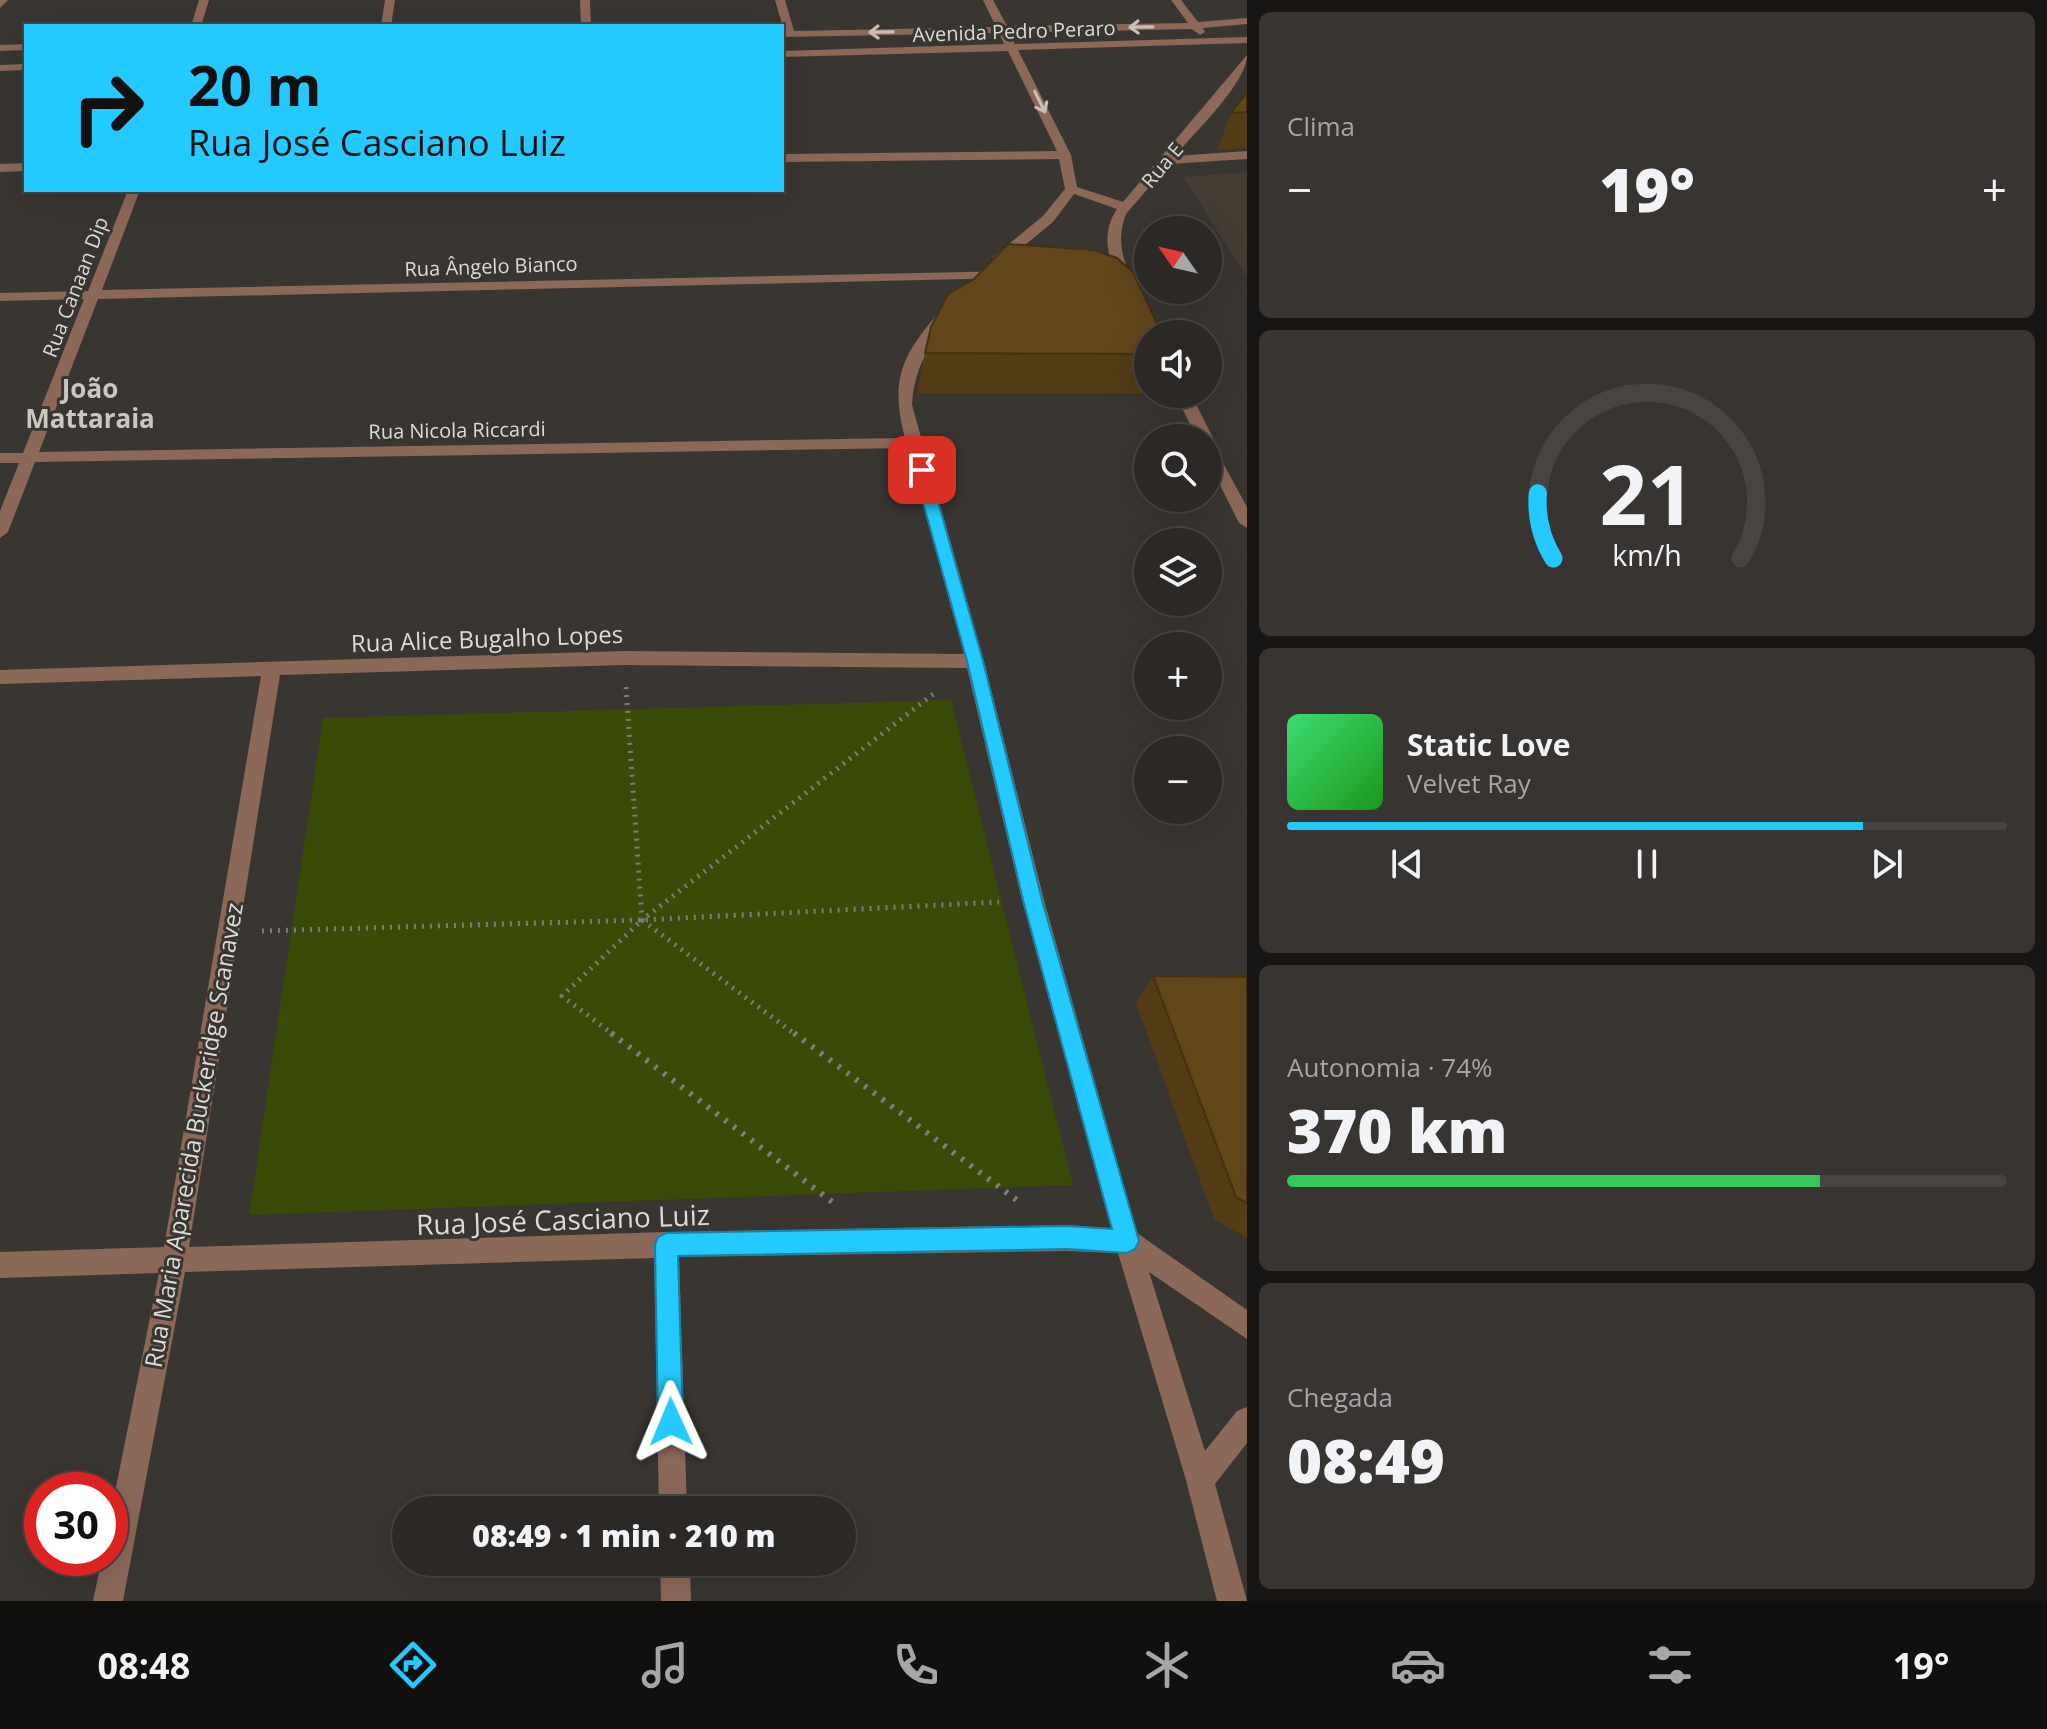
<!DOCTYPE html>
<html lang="pt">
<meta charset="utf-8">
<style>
:root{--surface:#2b2825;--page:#373432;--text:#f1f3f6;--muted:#a6a6a7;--line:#474442;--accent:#24c9fe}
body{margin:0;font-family:"Open Sans",sans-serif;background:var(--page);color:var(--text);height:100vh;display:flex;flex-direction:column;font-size:30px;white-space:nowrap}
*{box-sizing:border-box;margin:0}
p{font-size:26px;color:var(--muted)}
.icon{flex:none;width:44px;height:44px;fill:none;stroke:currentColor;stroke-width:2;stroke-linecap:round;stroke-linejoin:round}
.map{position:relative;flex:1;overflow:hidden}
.sheet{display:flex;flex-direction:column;gap:12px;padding:12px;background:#181614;width:800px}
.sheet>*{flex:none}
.hud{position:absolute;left:24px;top:24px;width:760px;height:168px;border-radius:0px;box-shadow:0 8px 32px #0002,0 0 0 2px var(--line);background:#24c9fe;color:#111;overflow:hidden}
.needle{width:52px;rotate:304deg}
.fabs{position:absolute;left:1134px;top:216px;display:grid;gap:16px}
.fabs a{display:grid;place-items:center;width:88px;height:88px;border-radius:50%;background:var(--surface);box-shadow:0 8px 32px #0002,0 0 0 2px var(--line);font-size:40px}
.speed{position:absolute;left:24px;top:1472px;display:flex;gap:16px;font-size:40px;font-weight:700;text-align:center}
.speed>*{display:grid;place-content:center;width:104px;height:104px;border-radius:50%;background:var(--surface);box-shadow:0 8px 32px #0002,0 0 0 2px var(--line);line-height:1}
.speed .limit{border:12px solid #d22;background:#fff;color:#111}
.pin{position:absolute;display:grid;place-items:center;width:68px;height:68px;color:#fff;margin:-34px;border-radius:16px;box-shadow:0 4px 12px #0006}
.me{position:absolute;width:88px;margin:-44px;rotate:359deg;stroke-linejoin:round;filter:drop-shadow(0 0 6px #0008)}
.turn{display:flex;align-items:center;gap:28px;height:168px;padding:0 32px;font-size:36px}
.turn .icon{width:104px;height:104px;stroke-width:2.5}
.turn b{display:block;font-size:56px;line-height:68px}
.big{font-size:60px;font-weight:800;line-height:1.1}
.sheet .card{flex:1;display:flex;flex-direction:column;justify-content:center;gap:12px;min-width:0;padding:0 28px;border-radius:12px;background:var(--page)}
.sheet .dial{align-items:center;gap:0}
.dial svg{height:208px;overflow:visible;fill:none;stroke:var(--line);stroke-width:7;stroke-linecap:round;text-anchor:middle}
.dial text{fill:var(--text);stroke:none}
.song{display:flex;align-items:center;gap:24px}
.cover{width:96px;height:96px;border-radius:12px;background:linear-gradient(135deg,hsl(140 70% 55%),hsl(120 70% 35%))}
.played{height:8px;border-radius:4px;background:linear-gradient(90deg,var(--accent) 80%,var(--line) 80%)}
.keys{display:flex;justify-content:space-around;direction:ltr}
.heat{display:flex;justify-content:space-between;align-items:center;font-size:44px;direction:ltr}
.charge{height:12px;border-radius:6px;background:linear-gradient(90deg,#34c759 74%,var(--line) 0)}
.trip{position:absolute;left:392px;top:1496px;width:464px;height:80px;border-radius:40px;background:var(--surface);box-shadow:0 8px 32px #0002,0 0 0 2px var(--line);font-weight:800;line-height:80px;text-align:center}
.tab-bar{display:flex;height:128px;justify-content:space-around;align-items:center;background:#11100f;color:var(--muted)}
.tab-bar .icon{width:56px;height:56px}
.tab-bar .on{color:var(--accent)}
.tab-bar b{font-size:36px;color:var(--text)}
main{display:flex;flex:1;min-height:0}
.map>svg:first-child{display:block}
.built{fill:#453d34}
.green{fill:#3a4a07}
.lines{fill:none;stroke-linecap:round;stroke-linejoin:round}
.path-far1{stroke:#807d79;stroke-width:5;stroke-dasharray:2 6;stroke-linecap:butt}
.path{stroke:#807d79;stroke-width:6;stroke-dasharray:3 8;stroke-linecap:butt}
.minor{fill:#8c6859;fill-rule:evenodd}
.wall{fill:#533c16}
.building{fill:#61461a;stroke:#443112;stroke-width:2}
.oneway{stroke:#c9beb8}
.route{fill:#24c9fe;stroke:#1783a5;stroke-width:2}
.labels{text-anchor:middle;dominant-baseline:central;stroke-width:6;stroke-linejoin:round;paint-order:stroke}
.far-street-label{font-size:20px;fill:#dddbd8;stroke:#393631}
.street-label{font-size:24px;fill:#dddbd8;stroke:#393631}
.far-district-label{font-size:26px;font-weight:bold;fill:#cac6c0;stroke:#393631}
.near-street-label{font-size:28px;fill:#dddbd8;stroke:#393631}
</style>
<main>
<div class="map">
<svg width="1247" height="1601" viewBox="0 0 1247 1601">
<rect width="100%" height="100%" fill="#393631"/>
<!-- built -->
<path class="built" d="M1247,172V277L1183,177Z"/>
<!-- green -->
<path class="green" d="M951,700L1073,1185L249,1215L323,718Z"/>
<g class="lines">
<!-- path-far1 -->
<path class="path-far1" d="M626,687L642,920L936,692
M262,931L642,920L999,902
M614,1035L562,996L642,920L796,1035"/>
<!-- path -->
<path class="path" d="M611,1033L835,1204
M794,1033L1018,1201"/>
<!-- minor -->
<path class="minor" d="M0,0H8L0,8Z
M199,0H209L201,26H191Z
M385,0H395L391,26H381Z
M580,0H590L591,26H581Z
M775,0H785L794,31L996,27L983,0H993L1007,26L1188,23L1171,0H1181L1198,22L1247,18V24L1203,28L1205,32L1200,35L1192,29L1010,33L1015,44L1247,37V43L1018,50L1071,155L1077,187L1123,202L1247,55C1247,83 1194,133 1175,156L1247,151V159L1169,164L1126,214C1117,238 1121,257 1133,280L1131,283H1121C1107,260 1101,232 1117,209L1074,194L1053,222L1003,263H993V257L1043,216L1065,189L1059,159L782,162V154L1057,151L1008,51L782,57V51L1004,44L999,33L782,37L784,31Z
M26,44V50L0,51V45Z
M26,64V70L0,71V65Z
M26,163V171L0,172V164Z
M128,190H140L102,290L1013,271V277L1008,278L98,299L39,452L905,438C889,378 903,353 943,308H953L955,311C932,342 914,365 912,405L984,661L1044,900L1137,1233L1247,1310V1339L1149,1272L1205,1451L1237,1411L1247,1407V1443L1215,1484L1247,1601H1217L1186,1480L1118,1253L1067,1251L679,1257L687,1510H659L654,1258L185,1272L123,1601H93L102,1558H110V1517L159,1273L0,1278V1252L164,1247L261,676L0,684V670L624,651L964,654L908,448L35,462L8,532L0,538V511L19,463H0V453H23L84,299L0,301V293L88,291ZM624,665L967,668L1022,900L1111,1228L1067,1225L666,1232L189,1247L280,675Z
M1175,394H1191L1213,438L1211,441L1247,507V528L1239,523L1208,461V438H1197Z
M660,1562H690L691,1601H661Z"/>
</g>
<!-- wall -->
<path class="wall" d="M1247,92V148L1217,150L1231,113Z
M1148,334V393H917L925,353Z
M1153,976L1247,977V1238L1214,1219L1136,1003Z"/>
<!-- building -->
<path class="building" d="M1247,92V112L1231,113Z
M1008,244L1094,250L1117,258L1133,272L1162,334H1148V354L925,353L931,327L948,294L974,279Z
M1153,976L1247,977V1203L1236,1197Z"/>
<!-- one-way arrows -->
<defs><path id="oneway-shaft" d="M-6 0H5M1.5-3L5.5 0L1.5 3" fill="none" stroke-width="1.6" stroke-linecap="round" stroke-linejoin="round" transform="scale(2)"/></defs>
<g class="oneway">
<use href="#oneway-shaft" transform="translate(1141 27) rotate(179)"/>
<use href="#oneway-shaft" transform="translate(881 32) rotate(179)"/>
<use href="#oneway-shaft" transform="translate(1040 102) rotate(64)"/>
</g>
<!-- route -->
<path class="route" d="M922,466L929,470L983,661L1042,900L1139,1241L1135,1249L1127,1253L1067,1249L678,1256L683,1422L680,1430L671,1434L662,1430L658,1422L655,1245L658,1237L666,1233L1067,1226L1112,1229L1023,900L967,661L914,470Z"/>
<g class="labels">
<!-- far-street labels -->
<g class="far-street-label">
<text transform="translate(1014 31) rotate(-2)">Avenida Pedro Peraro</text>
<text transform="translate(1162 165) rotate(-50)">Rua E</text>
<text transform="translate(491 266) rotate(-2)">Rua Ângelo Bianco</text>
<text transform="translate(75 287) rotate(-69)">Rua Canaan Dip</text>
<text transform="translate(457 430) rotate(-1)">Rua Nicola Riccardi</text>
</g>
<!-- street labels -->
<g class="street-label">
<text transform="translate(487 638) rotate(-2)">Rua Alice Bugalho Lopes</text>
<text transform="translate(193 1135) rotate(-80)">Rua Maria Aparecida Buckeridge Scanavez</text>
</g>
<!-- far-district labels -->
<g class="far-district-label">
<text x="90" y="388">João<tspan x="90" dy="30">Mattaraia</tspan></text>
</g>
<!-- near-street labels -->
<g class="near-street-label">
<text transform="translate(563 1219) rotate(-2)">Rua José Casciano Luiz</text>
</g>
</g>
</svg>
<div class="fabs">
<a><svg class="needle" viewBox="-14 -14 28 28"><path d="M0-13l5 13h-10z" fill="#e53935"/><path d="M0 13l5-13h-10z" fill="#a6a6a7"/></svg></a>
<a><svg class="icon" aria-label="sound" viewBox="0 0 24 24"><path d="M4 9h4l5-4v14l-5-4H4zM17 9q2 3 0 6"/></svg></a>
<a><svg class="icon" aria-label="search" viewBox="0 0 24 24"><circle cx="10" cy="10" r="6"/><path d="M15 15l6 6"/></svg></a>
<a><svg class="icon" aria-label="layers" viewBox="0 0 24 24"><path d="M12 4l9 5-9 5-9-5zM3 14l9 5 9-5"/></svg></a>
<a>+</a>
<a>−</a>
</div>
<div class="speed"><div class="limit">30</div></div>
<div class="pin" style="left:922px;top:470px;background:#d93025"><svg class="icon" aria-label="arrive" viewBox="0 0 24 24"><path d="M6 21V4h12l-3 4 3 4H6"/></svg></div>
<svg class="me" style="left:671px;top:1422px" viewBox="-20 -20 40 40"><path d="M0-17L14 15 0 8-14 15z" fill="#24c9fe" stroke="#fff" stroke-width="4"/></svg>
<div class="trip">08:49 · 1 min · 210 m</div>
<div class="hud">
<div class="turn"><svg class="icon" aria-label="right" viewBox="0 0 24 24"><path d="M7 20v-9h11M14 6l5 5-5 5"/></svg><div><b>20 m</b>Rua José Casciano Luiz</div></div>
</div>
</div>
<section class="sheet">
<div class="card"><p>Clima</p>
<div class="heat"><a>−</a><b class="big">19°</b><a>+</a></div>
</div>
<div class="card dial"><svg viewBox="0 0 100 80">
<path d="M14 69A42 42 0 1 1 86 69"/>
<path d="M14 69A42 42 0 0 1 8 44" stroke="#24c9fe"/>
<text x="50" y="56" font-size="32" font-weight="700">21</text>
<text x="50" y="72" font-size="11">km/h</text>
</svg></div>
<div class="card">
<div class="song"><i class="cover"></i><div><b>Static Love</b><p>Velvet Ray</p></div></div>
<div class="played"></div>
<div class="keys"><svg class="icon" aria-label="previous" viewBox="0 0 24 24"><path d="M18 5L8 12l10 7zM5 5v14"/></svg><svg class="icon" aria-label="pause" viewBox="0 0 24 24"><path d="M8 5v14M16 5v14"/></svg><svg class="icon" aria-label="next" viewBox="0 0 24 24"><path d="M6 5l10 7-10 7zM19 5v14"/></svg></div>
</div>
<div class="card"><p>Autonomia · 74%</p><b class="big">370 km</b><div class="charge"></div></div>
<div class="card"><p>Chegada</p><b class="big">08:49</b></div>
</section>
</main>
<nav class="tab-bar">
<b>08:48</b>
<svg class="icon on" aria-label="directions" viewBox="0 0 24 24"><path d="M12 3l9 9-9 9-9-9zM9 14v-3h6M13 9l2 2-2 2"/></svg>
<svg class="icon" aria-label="music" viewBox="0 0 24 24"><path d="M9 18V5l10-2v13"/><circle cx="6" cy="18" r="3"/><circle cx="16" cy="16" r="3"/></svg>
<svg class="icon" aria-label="phone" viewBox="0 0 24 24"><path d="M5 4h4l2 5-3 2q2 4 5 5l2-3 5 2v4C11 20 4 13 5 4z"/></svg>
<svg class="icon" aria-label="climate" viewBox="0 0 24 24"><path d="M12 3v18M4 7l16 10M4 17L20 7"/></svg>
<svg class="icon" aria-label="car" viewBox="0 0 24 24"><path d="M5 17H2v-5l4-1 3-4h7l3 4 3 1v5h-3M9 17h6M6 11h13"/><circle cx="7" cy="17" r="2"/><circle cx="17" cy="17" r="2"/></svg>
<svg class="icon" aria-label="filters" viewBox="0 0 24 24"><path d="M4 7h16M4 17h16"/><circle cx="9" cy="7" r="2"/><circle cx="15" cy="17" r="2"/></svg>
<b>19°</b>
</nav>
